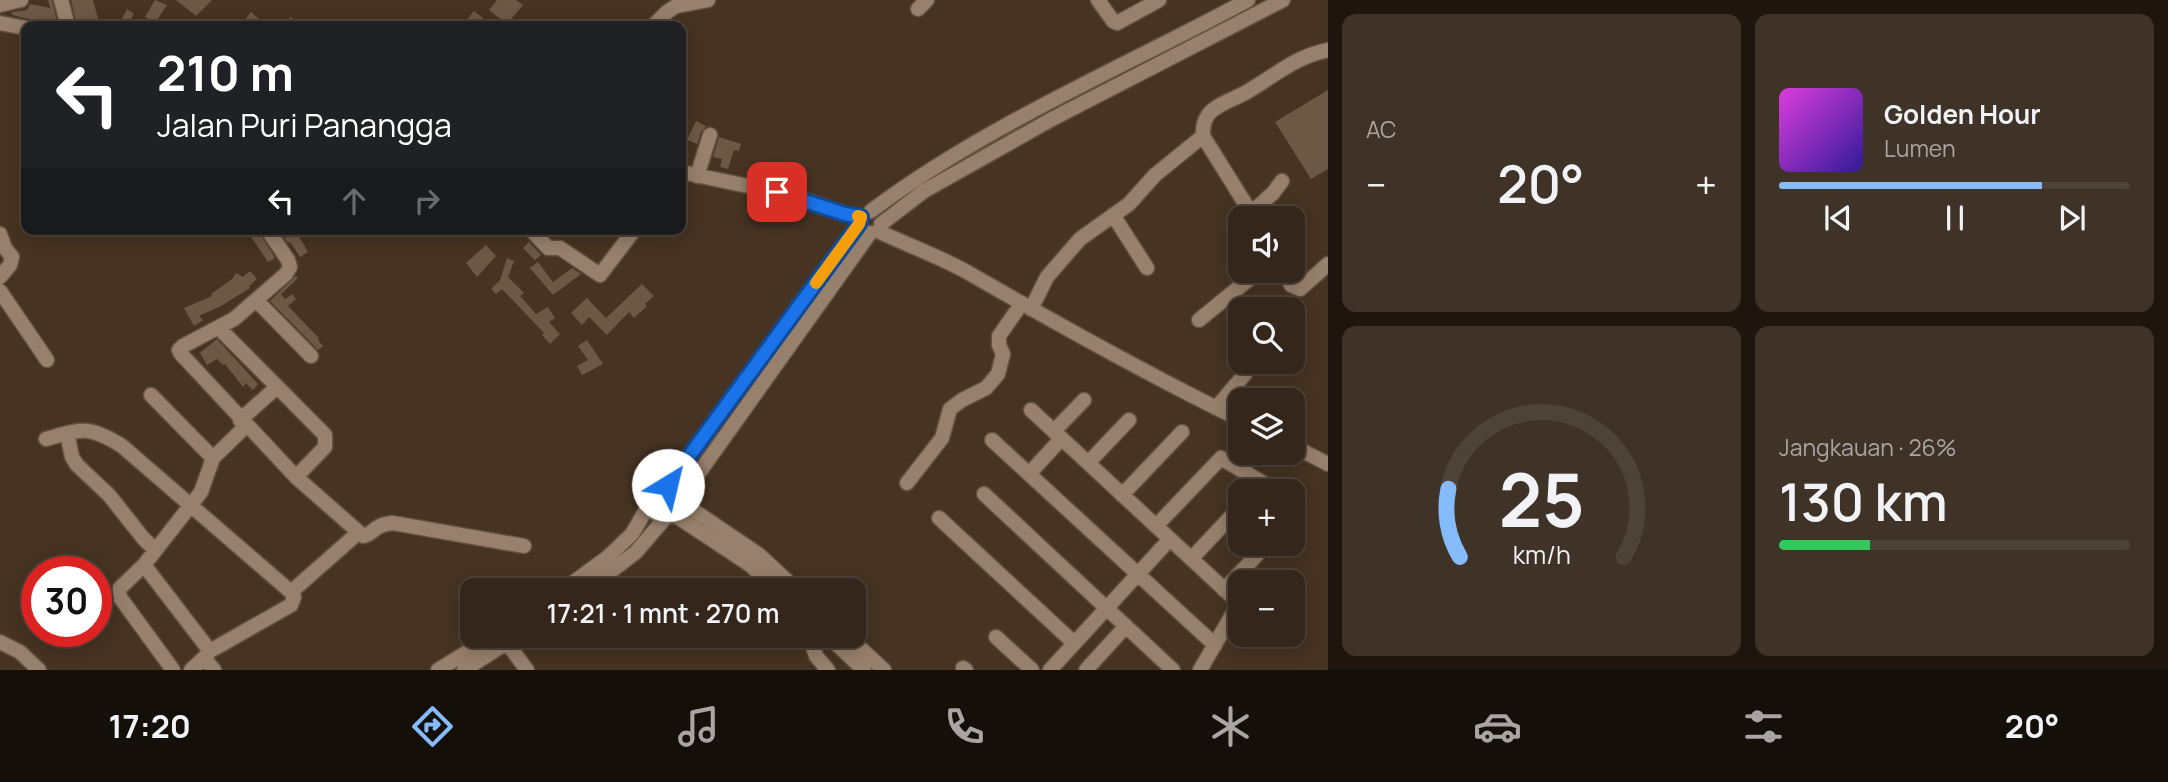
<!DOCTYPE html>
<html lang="id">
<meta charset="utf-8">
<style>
:root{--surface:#34261a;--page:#3f3227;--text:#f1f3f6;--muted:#a9a5a2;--line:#4e4339;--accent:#85bbfb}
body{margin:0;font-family:Manrope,sans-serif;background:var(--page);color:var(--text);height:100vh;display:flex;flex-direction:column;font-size:26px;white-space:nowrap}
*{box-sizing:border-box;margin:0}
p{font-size:23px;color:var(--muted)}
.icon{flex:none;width:38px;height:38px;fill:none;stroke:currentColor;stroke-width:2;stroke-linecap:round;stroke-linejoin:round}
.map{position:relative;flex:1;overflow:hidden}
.drawer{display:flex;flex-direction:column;gap:14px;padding:14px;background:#1d150e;width:840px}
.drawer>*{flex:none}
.banner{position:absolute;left:21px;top:21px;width:665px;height:214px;border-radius:14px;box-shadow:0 4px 18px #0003,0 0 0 2px var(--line);background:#202124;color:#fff;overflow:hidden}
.buttons{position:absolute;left:1228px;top:206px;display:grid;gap:14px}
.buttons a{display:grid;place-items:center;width:77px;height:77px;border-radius:14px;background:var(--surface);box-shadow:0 4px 18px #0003,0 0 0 2px var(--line);font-size:35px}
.speed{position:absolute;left:21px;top:556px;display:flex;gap:14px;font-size:35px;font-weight:700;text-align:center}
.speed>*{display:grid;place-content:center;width:91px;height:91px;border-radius:50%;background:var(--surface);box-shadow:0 4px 18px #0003,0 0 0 2px var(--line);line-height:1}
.speed .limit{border:10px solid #d22;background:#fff;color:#111}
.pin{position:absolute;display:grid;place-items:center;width:60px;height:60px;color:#fff;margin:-30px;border-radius:14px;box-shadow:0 4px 10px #0006}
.me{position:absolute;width:77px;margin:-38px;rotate:36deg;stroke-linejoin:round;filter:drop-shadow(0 0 5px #0008)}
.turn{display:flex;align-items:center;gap:24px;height:147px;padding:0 21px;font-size:32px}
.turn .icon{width:91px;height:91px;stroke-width:2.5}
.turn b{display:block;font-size:49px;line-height:60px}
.lanes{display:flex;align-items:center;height:66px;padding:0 21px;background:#0003;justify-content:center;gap:35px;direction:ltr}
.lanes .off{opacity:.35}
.big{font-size:52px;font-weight:600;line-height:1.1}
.drawer .widget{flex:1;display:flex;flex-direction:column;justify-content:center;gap:10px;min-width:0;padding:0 24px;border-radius:14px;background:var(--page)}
.drawer .dial{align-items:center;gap:0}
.dial svg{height:182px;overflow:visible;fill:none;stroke:var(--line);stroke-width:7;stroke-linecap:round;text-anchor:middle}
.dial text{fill:var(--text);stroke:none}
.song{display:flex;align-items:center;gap:21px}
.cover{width:84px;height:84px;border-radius:10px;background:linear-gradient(135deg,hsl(300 70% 55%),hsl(250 70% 35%))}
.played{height:7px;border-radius:4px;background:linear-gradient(90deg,var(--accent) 75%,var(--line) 75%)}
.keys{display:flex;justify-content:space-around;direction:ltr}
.heat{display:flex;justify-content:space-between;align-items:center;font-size:38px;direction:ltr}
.charge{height:10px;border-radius:5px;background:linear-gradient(90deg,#34c759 26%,var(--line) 0)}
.drawer .tiles{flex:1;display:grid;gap:14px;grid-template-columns:repeat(2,1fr)}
.trip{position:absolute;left:460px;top:578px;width:406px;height:70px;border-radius:14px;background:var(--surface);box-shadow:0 4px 18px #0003,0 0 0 2px var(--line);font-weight:600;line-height:70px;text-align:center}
.dock{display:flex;height:112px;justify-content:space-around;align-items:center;background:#150f0a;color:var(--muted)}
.dock .icon{width:49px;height:49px}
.dock .on{color:var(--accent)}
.dock b{font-size:32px;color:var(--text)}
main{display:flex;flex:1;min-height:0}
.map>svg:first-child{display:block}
.building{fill:#6d5846}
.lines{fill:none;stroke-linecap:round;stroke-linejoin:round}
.minor-casing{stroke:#625040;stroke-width:17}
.minor{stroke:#97806c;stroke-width:14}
.route-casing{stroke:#114b97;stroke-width:18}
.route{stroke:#1a73e8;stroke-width:12}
.slow{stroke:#f59e0b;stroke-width:12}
</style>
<main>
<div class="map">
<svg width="1328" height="670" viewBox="0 0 1328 670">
<rect width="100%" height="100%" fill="#463322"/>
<!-- building -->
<path class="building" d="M48,0H52L58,26H50L48,20L41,22L12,15V12L27,10L30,4L50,8Z
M71,0H93L100,26H77Z
M155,0L167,5L155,23L145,17Z
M176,0H212L196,16Z
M497,0H516L523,5L507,24L489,10Z
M127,9L134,14L126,26H118Z
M474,11L483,18L477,26H462Z
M251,12L259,19L253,26H240Z
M290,17L307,26H285Z
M1328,90V169L1311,179L1275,122Z
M696,121L706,126L701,132L695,151L697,144L687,140Z
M719,137L741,144L739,151L734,150L728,169L720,167L722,159L713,157Z
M784,161L794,169L786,180L776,173Z
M246,229H257L275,258L268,262Z
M281,229H295L308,252L300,257L290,242L288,243L285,239Z
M529,242L541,255L535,260L523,248Z
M486,245L496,256L477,277L466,263Z
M507,258L514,261L508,277L524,293L520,296L536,314L548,307L555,318L549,322L560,334L550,344L542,335L544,333L502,289L496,294L491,289L500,280Z
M538,262L553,282L572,268L581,274L553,295L530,268Z
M250,271L257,279L249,286L250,288L221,306L199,316L203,320L194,326L184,308L212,296L211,294L232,279L236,273L243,277Z
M296,276L298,278L281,294L285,299L292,294L296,299L288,306L319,338L318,340L323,346L318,350L270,301Z
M642,284L654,296L645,304L647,306L634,318L629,312L607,335L589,317L582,325L571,313L587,298L606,318Z
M217,339L258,384L253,390L246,383L243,387L225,364L223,365L217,359L207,365L200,353Z
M587,340L603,364L582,375L577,366L588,360L578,346Z"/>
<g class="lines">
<defs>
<path id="minor" d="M61,0L68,26
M1098,0L1113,21L1117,23L1159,0
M0,5L21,0
M918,9L927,0
M0,23L26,28
M653,26L667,12L676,6L708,0
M681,172L791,195L845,214L861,217
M697,176L710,135
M1282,181L1273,193L1251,213L1203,136C1203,129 1203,122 1208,115C1215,105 1234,99 1245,93C1273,77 1296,56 1328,50
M871,211C986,125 1122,68 1248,0
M1113,215L1147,268
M881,224L924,191L1052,119L1283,0
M267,229L288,260L290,267L286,274L234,319L183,346L179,350L181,354L296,477L363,536C376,533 372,525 393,523L524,546
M533,229V232L548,248H560L600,275L635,229
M878,231C909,246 944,258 974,276C1061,326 1150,376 1241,420
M0,234L5,248L12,257L10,265L0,277
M1284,271L1291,285L1300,289L1328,264
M0,291L47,360
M257,301L311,356
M1031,309L1047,277L1080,239L1129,204L1155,175L1203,136
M1199,320L1259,271
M219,328L325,435V447L296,477
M151,395L213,458L246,426
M1216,408L1245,374
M1031,410L1239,603L1200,670
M240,420L277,387
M1054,431L1084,400
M67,433L72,457L77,465L109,495L143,538L155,550
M46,439C82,429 89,425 122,446L291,592L294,597L291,605L210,651L204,658
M992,440L1215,645
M1293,446L1328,464
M1088,463L1129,420
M1029,474L1061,439
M907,483L942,438L950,409L962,400L986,388L998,374L1003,354L999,345V336L1022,303
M668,485L860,224
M649 501a16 16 0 1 1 32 0a16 16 0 1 1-32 0Z
M984,494L1173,670
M1122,495L1182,432
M681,498L870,233
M681,502L758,554L797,590
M1293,510L1296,513L1293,516
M673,514L750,565L777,590
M939,518L1074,643
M1156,526L1221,458L1263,483L1272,492
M1191,559L1241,506
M144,565L120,588L119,596L173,670
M563,590L608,557L632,534L650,503
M587,590L636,552L667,516
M1224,590L1267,544
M291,592L358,533
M809,635L816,656L828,670
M827,635L864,670
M846,635L884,670
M996,637L1032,670
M0,642L20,652L39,670
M507,643L527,670
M210,651L144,565L201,492L213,458
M963,668L966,670
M191,670L204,658L214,670
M438,670L495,635
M464,670L519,635
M1050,670L1170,539
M1086,670L1126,626"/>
</defs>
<!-- minor casing -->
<use href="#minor" class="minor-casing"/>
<!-- minor -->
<use href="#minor" class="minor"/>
</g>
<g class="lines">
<defs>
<path id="route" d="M668,485L859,224L861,217L845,214L777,192"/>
</defs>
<!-- route casing -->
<use href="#route" class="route-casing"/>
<!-- route -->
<use href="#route" class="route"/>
<!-- slow -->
<path class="slow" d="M816,283L859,224L861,217L858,216"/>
</g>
</svg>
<div class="buttons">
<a><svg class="icon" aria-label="sound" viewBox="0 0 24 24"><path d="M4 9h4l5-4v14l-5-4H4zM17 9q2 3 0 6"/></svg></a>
<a><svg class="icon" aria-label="search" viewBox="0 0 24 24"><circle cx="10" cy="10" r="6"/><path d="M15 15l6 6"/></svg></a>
<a><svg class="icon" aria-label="layers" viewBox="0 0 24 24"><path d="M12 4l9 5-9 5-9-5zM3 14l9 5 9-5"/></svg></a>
<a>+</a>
<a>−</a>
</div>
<div class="speed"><div class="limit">30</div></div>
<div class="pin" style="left:777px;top:192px;background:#d93025"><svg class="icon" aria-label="arrive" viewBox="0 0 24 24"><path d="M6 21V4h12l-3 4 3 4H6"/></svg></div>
<svg class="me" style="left:668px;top:485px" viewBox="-20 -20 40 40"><circle r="19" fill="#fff"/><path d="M0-13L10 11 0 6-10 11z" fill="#1a73e8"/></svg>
<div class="trip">17:21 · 1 mnt · 270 m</div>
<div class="banner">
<div class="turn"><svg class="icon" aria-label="left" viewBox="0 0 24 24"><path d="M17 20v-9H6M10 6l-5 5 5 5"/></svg><div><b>210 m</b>Jalan Puri Panangga</div></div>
<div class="lanes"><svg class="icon" aria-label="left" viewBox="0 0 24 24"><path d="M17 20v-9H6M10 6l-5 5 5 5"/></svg><svg class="icon off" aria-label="ahead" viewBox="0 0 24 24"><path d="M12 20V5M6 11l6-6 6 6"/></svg><svg class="icon off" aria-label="right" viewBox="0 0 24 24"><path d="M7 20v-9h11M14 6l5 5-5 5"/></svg></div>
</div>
</div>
<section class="drawer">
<div class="tiles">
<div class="widget"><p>AC</p>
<div class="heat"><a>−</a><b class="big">20°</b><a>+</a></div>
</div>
<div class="widget">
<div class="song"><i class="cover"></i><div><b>Golden Hour</b><p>Lumen</p></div></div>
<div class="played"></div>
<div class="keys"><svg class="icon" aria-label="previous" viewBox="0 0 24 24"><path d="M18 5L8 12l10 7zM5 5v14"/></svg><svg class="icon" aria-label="pause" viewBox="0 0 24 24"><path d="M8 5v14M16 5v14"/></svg><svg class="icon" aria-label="next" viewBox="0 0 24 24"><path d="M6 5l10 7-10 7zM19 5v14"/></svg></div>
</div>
<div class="widget dial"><svg viewBox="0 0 100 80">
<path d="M14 69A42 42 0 1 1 86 69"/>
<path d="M14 69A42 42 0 0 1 9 39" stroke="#85bbfb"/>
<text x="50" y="56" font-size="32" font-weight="700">25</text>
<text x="50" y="72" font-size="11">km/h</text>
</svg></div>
<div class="widget"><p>Jangkauan · 26%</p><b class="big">130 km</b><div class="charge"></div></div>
</div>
</section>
</main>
<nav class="dock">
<b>17:20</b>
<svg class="icon on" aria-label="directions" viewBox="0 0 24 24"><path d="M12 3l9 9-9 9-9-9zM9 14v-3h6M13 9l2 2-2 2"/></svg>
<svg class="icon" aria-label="music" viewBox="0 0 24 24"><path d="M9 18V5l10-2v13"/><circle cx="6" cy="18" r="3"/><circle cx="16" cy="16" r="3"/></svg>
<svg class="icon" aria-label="phone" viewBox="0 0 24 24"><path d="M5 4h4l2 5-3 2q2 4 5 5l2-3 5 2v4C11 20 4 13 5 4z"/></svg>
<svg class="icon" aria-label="climate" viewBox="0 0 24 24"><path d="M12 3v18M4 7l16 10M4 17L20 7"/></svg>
<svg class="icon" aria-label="car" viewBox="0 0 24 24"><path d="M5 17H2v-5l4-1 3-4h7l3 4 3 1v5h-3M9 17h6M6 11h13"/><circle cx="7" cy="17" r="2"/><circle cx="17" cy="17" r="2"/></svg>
<svg class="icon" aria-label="filters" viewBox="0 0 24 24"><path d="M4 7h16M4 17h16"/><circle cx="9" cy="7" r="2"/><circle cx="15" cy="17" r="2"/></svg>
<b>20°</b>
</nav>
